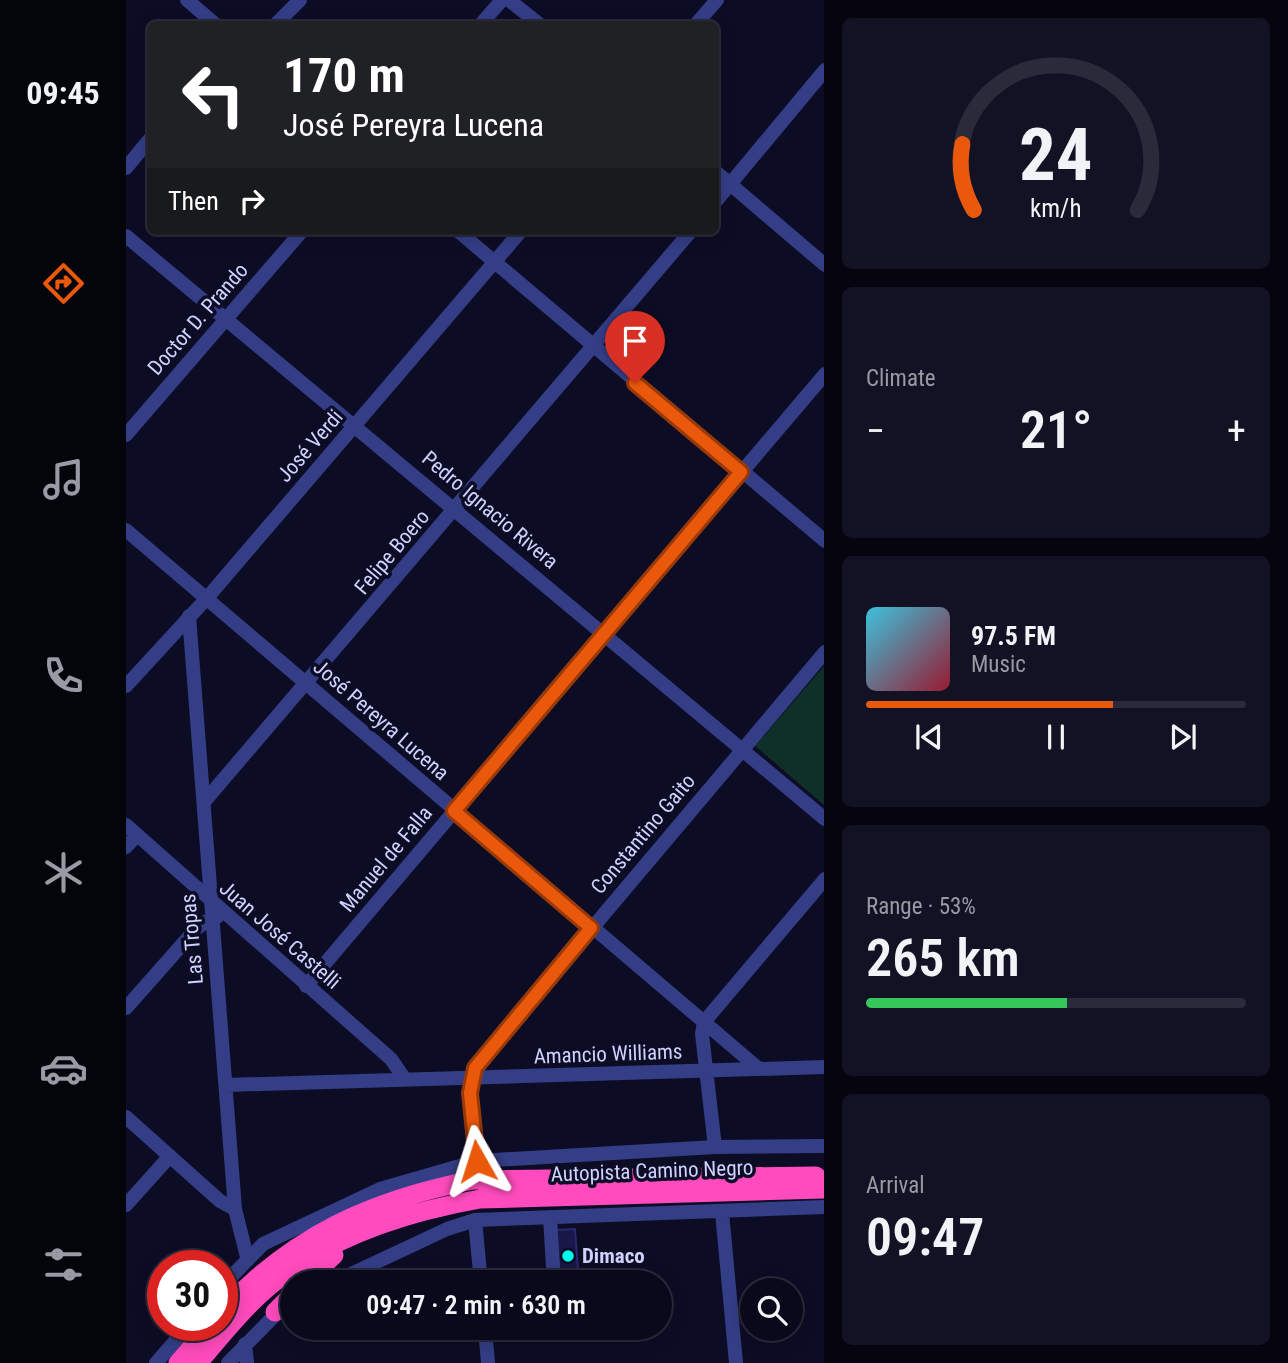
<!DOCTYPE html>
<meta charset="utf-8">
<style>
:root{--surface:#0a091c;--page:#131225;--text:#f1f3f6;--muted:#999aa3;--line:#2a2a3b;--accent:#ea580c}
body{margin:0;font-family:"Roboto Condensed",sans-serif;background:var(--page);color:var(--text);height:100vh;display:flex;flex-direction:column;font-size:26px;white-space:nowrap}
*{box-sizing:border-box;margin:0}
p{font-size:23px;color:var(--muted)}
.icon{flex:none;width:38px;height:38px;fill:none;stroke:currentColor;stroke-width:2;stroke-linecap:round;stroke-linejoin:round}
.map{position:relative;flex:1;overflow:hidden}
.details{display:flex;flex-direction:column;gap:18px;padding:18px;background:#06050f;width:464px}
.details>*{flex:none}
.banner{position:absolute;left:21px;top:21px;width:572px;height:214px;border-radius:10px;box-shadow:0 4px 18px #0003,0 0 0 2px var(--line);background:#202124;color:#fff;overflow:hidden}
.buttons{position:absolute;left:614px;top:1278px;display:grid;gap:14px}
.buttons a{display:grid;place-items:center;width:63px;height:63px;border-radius:50%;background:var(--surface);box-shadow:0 4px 18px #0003,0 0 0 2px var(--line);font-size:35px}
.speed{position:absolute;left:21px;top:1250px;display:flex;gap:14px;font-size:35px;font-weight:700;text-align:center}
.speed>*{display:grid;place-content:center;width:91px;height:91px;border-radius:50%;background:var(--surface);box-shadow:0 4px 18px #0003,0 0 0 2px var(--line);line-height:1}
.speed .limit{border:10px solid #d22;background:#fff;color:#111}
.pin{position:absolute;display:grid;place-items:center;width:60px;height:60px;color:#fff;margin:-72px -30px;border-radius:50% 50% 50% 0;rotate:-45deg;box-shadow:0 0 7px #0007}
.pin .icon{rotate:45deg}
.me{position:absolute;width:77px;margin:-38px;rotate:354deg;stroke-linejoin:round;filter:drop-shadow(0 0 5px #0008)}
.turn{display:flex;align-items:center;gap:24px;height:147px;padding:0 21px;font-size:32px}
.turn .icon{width:91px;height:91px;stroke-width:2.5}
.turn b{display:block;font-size:49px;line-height:60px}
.then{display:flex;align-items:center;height:66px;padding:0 21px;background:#0003;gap:14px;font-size:26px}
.big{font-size:52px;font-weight:600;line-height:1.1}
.details .widget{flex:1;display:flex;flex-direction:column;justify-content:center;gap:10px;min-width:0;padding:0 24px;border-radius:10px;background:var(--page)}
.details .dial{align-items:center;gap:0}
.dial svg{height:182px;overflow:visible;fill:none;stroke:var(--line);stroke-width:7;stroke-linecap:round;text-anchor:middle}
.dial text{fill:var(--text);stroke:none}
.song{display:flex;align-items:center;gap:21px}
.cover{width:84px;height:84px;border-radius:10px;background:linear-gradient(135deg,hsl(190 70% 55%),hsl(350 70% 35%))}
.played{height:7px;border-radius:4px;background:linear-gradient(90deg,var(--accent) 65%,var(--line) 65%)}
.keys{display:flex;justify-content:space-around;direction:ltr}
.heat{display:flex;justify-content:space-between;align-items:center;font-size:38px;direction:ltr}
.charge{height:10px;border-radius:5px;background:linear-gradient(90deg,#34c759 53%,var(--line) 0)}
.trip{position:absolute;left:154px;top:1270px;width:392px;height:70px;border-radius:35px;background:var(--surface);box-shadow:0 4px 18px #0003,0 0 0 2px var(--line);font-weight:600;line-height:70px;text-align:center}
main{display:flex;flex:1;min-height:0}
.tabs{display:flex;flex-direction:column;width:126px;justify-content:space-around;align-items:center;background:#04040b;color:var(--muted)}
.tabs .icon{width:49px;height:49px}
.tabs .active{color:var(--accent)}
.tabs b{font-size:32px;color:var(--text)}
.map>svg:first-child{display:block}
.green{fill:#0f2f29}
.building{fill:#191747;stroke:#2a2775;stroke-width:2}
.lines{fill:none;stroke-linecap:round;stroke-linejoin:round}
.minor{stroke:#343e87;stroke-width:14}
.highway{stroke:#ff4bbd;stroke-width:19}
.route-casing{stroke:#983908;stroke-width:18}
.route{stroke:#ea580c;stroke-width:12}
.poi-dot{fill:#00fbed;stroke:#0d0c25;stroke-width:2.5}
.labels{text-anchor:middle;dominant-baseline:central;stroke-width:7;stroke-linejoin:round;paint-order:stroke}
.street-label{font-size:21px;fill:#d0d2ff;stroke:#0d0c25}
.poi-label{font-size:21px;font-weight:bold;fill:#d0d2ff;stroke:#0d0c25;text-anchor:start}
</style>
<main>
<nav class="tabs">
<b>09:45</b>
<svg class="icon active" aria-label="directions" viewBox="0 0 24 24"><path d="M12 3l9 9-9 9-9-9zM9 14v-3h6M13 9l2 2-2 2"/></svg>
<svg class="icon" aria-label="music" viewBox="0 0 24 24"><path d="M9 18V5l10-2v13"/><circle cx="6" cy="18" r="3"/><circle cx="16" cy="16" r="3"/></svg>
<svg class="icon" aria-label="phone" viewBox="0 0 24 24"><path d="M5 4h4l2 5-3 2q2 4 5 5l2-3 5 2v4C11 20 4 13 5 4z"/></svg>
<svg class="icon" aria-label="climate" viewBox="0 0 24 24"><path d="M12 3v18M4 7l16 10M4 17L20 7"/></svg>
<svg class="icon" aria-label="car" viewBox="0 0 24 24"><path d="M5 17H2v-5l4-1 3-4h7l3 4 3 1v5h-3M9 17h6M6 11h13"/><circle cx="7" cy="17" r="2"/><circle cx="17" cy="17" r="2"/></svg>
<svg class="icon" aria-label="filters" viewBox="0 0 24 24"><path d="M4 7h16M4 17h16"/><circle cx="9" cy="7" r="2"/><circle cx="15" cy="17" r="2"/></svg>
</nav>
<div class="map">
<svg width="699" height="1363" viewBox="0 0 699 1363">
<rect width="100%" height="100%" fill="#0d0c25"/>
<!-- green -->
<path class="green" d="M698,666V805L629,746Z"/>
<!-- building -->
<path class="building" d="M449,1229L453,1283H434L430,1230Z"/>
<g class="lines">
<!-- minor -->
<path class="minor" d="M61,0L89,24
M383,0L413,24
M150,24L174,0
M355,24L376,0
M570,24L591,0
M0,168L24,139
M590,172L699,265
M590,201L699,70
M332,231L699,541
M0,236L699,819
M0,435L176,231
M0,530L578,1022L576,1034L589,1147
M63,616L109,1209L121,1257
M0,686L81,598L395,231
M78,802L565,231
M0,825L265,1059L278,1078
M0,847L11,835
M180,986L699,374
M0,1008L69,930L79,922L91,917
M633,1069L578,1022L699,879
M100,1085L699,1067
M0,1117L94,1201L109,1209
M351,1161L344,1093L349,1067L699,652
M0,1205L44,1156
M596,1212L610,1363
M424,1217L428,1283
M349,1220L355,1283
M206,1283L321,1229L349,1220L699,1207
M96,1286L137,1244L254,1189L351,1161L589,1147L699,1146
M359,1328L362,1363
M119,1344L121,1363
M30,1363L63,1325
M102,1363L157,1307"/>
<!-- highway -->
<path class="highway" d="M178,1283L208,1255
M96,1312C167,1235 246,1200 347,1180L690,1176
M149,1312L166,1295
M52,1363L85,1325
M72,1363C95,1336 118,1307 146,1284C204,1236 281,1212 354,1199L699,1189"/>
</g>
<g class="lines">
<defs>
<path id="route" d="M351,1161L344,1093L349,1068L465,928L328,811L615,472L509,383"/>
</defs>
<!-- route casing -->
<use href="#route" class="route-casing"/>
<!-- route -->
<use href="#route" class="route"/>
</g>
<!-- markers -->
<circle class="poi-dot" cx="442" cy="1256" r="7"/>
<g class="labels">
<!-- street labels -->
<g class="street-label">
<text transform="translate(72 319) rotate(-49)">Doctor D. Prando</text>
<text transform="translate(184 446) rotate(-49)">José Verdi</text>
<text transform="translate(364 510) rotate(40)">Pedro Ignacio Rivera</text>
<text transform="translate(266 552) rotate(-50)">Felipe Boero</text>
<text transform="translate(255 720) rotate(41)">José Pereyra Lucena</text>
<text transform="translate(517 834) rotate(-50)">Constantino Gaito</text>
<text transform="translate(260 859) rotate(-50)">Manuel de Falla</text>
<text transform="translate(154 935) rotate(41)">Juan José Castelli</text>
<text transform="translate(66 939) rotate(-95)">Las Tropas</text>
<text transform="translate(482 1054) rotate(-2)">Amancio Williams</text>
<text transform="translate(526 1171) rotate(-2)">Autopista Camino Negro</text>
</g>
<!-- poi labels -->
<g class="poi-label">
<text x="456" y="1256">Dimaco</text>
</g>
</g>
</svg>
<div class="buttons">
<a><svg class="icon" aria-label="search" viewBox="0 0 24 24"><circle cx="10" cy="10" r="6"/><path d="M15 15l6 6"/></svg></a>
</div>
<div class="speed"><div class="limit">30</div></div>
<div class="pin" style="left:509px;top:383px;background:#d93025"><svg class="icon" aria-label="arrive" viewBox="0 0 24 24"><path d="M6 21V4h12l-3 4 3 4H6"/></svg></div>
<svg class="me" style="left:351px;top:1161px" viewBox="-20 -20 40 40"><path d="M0-17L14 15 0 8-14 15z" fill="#ea580c" stroke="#fff" stroke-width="4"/></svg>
<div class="trip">09:47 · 2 min · 630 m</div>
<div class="banner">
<div class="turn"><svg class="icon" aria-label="left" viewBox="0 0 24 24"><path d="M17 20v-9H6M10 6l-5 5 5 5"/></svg><div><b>170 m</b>José Pereyra Lucena</div></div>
<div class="then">Then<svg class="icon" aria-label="right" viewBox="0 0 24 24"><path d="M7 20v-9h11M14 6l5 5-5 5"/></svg></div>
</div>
</div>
<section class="details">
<div class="widget dial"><svg viewBox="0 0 100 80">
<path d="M14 69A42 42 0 1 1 86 69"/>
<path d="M14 69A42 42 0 0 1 9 40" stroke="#ea580c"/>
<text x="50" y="56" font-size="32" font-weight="700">24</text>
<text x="50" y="72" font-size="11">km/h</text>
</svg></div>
<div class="widget"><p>Climate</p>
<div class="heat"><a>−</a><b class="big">21°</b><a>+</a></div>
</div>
<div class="widget">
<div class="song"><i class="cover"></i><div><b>97.5 FM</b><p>Music</p></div></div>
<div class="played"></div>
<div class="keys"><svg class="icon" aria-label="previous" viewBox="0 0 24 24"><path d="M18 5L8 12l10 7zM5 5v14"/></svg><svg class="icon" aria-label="pause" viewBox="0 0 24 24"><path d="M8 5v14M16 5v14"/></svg><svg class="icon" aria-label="next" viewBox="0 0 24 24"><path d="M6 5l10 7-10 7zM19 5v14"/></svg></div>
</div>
<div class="widget"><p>Range · 53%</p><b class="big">265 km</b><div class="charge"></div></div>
<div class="widget"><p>Arrival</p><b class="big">09:47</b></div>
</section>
</main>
